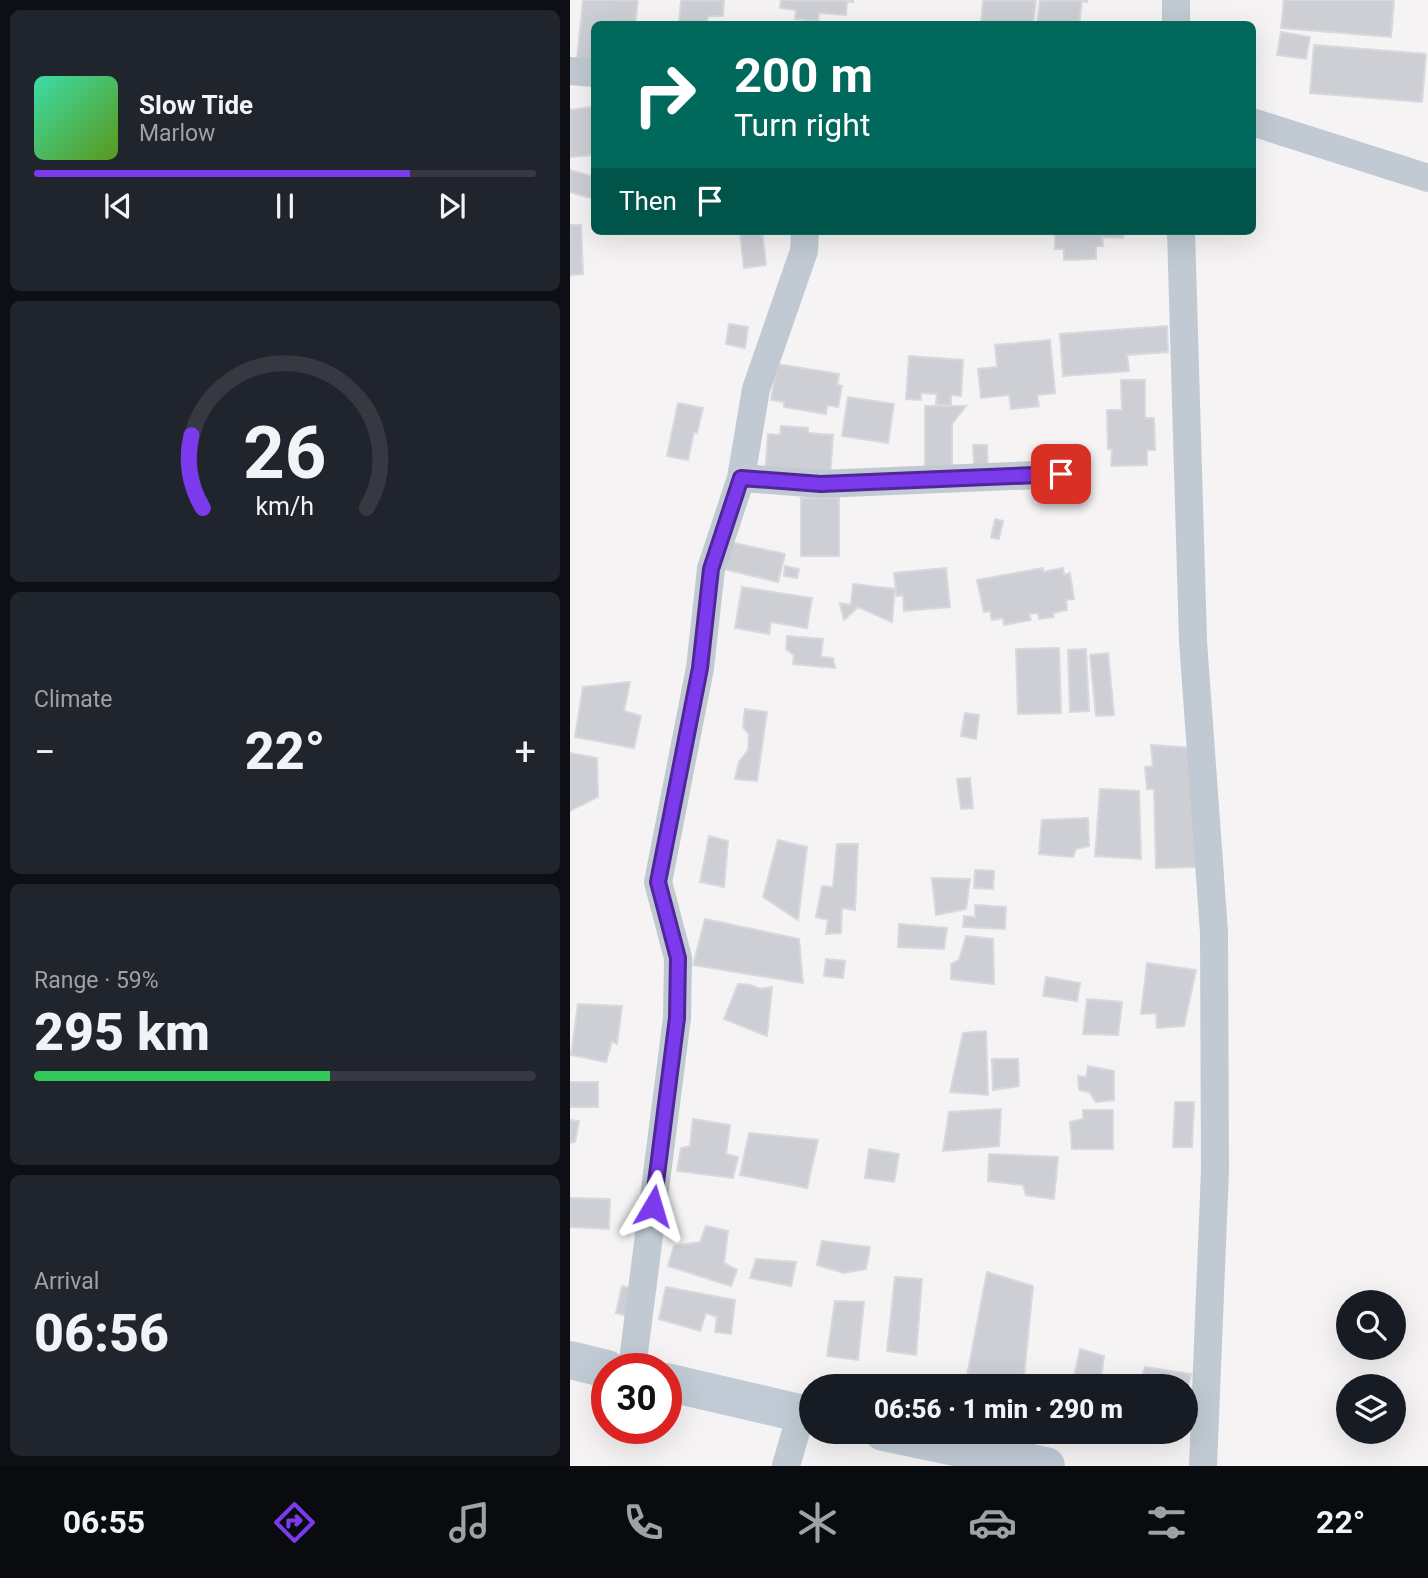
<!DOCTYPE html>
<meta charset="utf-8">
<style>
:root{--surface:#171b24;--page:#20242c;--text:#f1f3f6;--muted:#9ea1a6;--line:#363941;--accent:#7c3aed}
body{margin:0;font-family:Roboto,sans-serif;background:var(--page);color:var(--text);height:100vh;display:flex;flex-direction:column;font-size:26px;white-space:nowrap}
*{box-sizing:border-box;margin:0}
p{font-size:23px;color:var(--muted)}
.icon{flex:none;width:38px;height:38px;fill:none;stroke:currentColor;stroke-width:2;stroke-linecap:round;stroke-linejoin:round}
.map{position:relative;flex:1;overflow:hidden}
.drawer{display:flex;flex-direction:column;gap:10px;padding:10px;background:#0d0f14;width:570px}
.drawer>*{flex:none}
.hud{position:absolute;left:21px;top:21px;width:665px;height:214px;border-radius:10px;box-shadow:0 7px 28px #0002;background:#00695c;color:#fff;overflow:hidden}
.controls{position:absolute;left:766px;top:1290px;display:grid;gap:14px}
.controls a{display:grid;place-items:center;width:70px;height:70px;border-radius:50%;background:var(--surface);box-shadow:0 7px 28px #0002;font-size:35px}
.speed{position:absolute;left:21px;top:1353px;display:flex;gap:14px;font-size:35px;font-weight:700;text-align:center}
.speed>*{display:grid;place-content:center;width:91px;height:91px;border-radius:50%;background:var(--surface);box-shadow:0 7px 28px #0002;line-height:1}
.speed .limit{border:10px solid #d22;background:#fff;color:#111}
.pin{position:absolute;display:grid;place-items:center;width:60px;height:60px;color:#fff;margin:-30px;border-radius:14px;box-shadow:0 4px 10px #0006}
.me{position:absolute;width:77px;margin:-38px;rotate:7deg;stroke-linejoin:round;filter:drop-shadow(0 0 5px #0008)}
.turn{display:flex;align-items:center;gap:24px;height:147px;padding:0 28px;font-size:32px}
.turn .icon{width:91px;height:91px;stroke-width:2.5}
.turn b{display:block;font-size:49px;line-height:60px}
.then{display:flex;align-items:center;height:66px;padding:0 28px;background:#0003;gap:14px;font-size:26px}
.big{font-size:52px;font-weight:800;line-height:1.1}
.drawer .widget{flex:1;display:flex;flex-direction:column;justify-content:center;gap:10px;min-width:0;padding:0 24px;border-radius:10px;background:var(--page)}
.drawer .dial{align-items:center;gap:0}
.dial svg{height:182px;overflow:visible;fill:none;stroke:var(--line);stroke-width:7;stroke-linecap:round;text-anchor:middle}
.dial text{fill:var(--text);stroke:none}
.song{display:flex;align-items:center;gap:21px}
.cover{width:84px;height:84px;border-radius:10px;background:linear-gradient(135deg,hsl(160 70% 55%),hsl(90 70% 35%))}
.played{height:7px;border-radius:4px;background:linear-gradient(90deg,var(--accent) 75%,var(--line) 75%)}
.keys{display:flex;justify-content:space-around;direction:ltr}
.heat{display:flex;justify-content:space-between;align-items:center;font-size:38px;direction:ltr}
.charge{height:10px;border-radius:5px;background:linear-gradient(90deg,#34c759 59%,var(--line) 0)}
.trip{position:absolute;left:229px;top:1374px;width:399px;height:70px;border-radius:35px;background:var(--surface);box-shadow:0 7px 28px #0002;font-weight:800;line-height:70px;text-align:center}
.menu{display:flex;height:112px;justify-content:space-around;align-items:center;background:#090b0e;color:var(--muted)}
.menu .icon{width:49px;height:49px}
.menu .selected{color:var(--accent)}
.menu b{font-size:32px;color:var(--text)}
main{display:flex;flex:1;min-height:0}
.map>svg:first-child{display:block}
.building{fill:#cdcfd5;stroke:#d7d9de;stroke-width:2}
.lines{fill:none;stroke-linecap:round;stroke-linejoin:round}
.street{stroke:#c1cad2;stroke-width:28}
.secondary{stroke:#c1cbd6;stroke-width:38}
.route-casing{stroke:#51269a;stroke-width:18}
.route{stroke:#7c3aed;stroke-width:12}
</style>
<main>
<section class="drawer">
<div class="widget">
<div class="song"><i class="cover"></i><div><b>Slow Tide</b><p>Marlow</p></div></div>
<div class="played"></div>
<div class="keys"><svg class="icon" aria-label="previous" viewBox="0 0 24 24"><path d="M18 5L8 12l10 7zM5 5v14"/></svg><svg class="icon" aria-label="pause" viewBox="0 0 24 24"><path d="M8 5v14M16 5v14"/></svg><svg class="icon" aria-label="next" viewBox="0 0 24 24"><path d="M6 5l10 7-10 7zM19 5v14"/></svg></div>
</div>
<div class="widget dial"><svg viewBox="0 0 100 80">
<path d="M14 69A42 42 0 1 1 86 69"/>
<path d="M14 69A42 42 0 0 1 9 37" stroke="#7c3aed"/>
<text x="50" y="56" font-size="32" font-weight="700">26</text>
<text x="50" y="72" font-size="11">km/h</text>
</svg></div>
<div class="widget"><p>Climate</p>
<div class="heat"><a>−</a><b class="big">22°</b><a>+</a></div>
</div>
<div class="widget"><p>Range · 59%</p><b class="big">295 km</b><div class="charge"></div></div>
<div class="widget"><p>Arrival</p><b class="big">06:56</b></div>
</section>
<div class="map">
<svg width="858" height="1466" viewBox="0 0 858 1466">
<rect width="100%" height="100%" fill="#f5f3f3"/>
<!-- building -->
<path class="building" d="M13,0H68L65,24H24V62L7,60Z
M111,0H154L153,16H139L135,24L126,22V24H109Z
M211,0H283V2H277L276,15L249,13L248,21L225,19L226,10L210,8Z
M413,0H466L463,24H411Z
M470,0H517V2L512,1L509,24H467Z
M714,0H824L821,37L711,28Z
M711,32L740,37L736,59L707,55Z
M744,45L856,54L852,102L740,93Z
M22,107L24,155L0,157V110Z
M0,170L24,177V199L0,192Z
M0,225H11L13,274L0,275Z
M192,231L196,265L174,268L170,232Z
M479,231H553V238L532,237L533,246H526V259L494,260V249H485V233H479Z
M159,324L178,327L175,348L156,344Z
M597,326L598,352L557,355L559,371L493,376L490,334Z
M480,340L485,393L467,395L469,406L441,409L439,395L411,398L408,369L427,367L425,345Z
M339,356L393,360L391,396L381,395V406L366,404L367,394L351,393V400L336,399Z
M207,364L269,374L267,385L272,386L268,407L257,405L256,414L214,407V402L201,400Z
M551,380H575V418H584L585,450H577V465L541,466L542,449H538L537,410H552Z
M278,397L324,404L318,443L272,436Z
M108,403L133,408L127,433L124,432L118,460L97,456Z
M355,406H396L382,424V470H355Z
M211,426L238,428V433L263,435L260,477L195,473L198,434L210,435Z
M403,445H417L418,470L404,464Z
M231,498H269V556H231Z
M425,519L433,521L429,539L421,538Z
M160,542L215,554L208,582L154,569Z
M215,566L229,569L227,578L214,576Z
M376,568L380,607L334,611L333,595L327,596L324,573Z
M473,568V572L493,568L494,575L500,573L504,599L496,600L497,610L483,613L484,617L469,619L468,613L459,614L461,620L434,625L433,618L422,620L420,611L414,612L407,580Z
M283,584L325,589L322,622L288,607L274,620L270,603L281,605Z
M172,587L242,598L237,628L201,622L199,634L165,628Z
M217,636L253,639L251,657L263,658L265,668L223,664L224,655L216,649Z
M489,648L491,713L448,714L446,649Z
M516,649L519,711L500,712L498,650Z
M538,653L544,715L526,716L520,655Z
M60,682L54,711L71,716L64,748L5,737L13,687Z
M175,709L197,712L187,781L165,779L169,762L178,750L179,735L173,727Z
M395,713L409,715L406,739L391,736Z
M581,745L623,748L627,867L586,868L584,789H577L575,767L583,766Z
M0,753L27,758L28,797L0,811Z
M400,778L403,808L391,809L387,779Z
M530,789L569,791L571,859L525,856Z
M518,818L519,846L506,849L503,857L469,854L472,820Z
M139,836L158,841L154,887L130,882Z
M208,840L237,847L228,920L193,897Z
M267,844H288L285,910L272,908L271,933L256,934L258,920L246,917L252,886L263,887Z
M405,870L424,871L423,889L404,888Z
M362,878L400,879L396,909L366,915Z
M405,905L436,907L435,929L393,927L394,916L405,917Z
M135,919L229,939L233,983L123,965Z
M329,924L377,928L374,949L328,947Z
M396,936L423,939L424,984L381,979V964L389,960Z
M256,959L275,961L273,978L254,976Z
M577,963L626,970L614,1026L587,1028L586,1013L571,1014Z
M476,977L510,983L507,1001L473,996Z
M168,984L180,985L191,989L202,987L197,1036L154,1019Z
M517,999L552,1002L548,1035L513,1034Z
M8,1004L52,1006L47,1044L42,1041L36,1062L1,1055Z
M416,1031L418,1095L380,1092L393,1033Z
M422,1059H448L449,1086L423,1090Z
M518,1066L544,1071V1100L526,1102L519,1092L509,1090L508,1076L516,1077Z
M0,1082H28V1107H0Z
M605,1102H624L622,1147H603Z
M431,1109L429,1146L373,1151L379,1112Z
M513,1110H543V1149H502L500,1122L513,1119Z
M123,1119L160,1125L156,1154L168,1157L163,1178L107,1171L111,1148L120,1146Z
M0,1120L9,1121L5,1142L0,1143Z
M179,1133L248,1140L237,1188L170,1175Z
M299,1149L329,1154L324,1182L295,1178Z
M419,1154L488,1157L484,1199L456,1195L453,1185L418,1181Z
M0,1198L40,1199L39,1229L0,1227Z
M136,1226L158,1231L154,1263L167,1270L161,1286L98,1266L104,1246L130,1242Z
M252,1241L300,1247L296,1269L274,1273L247,1265Z
M186,1259L226,1262L221,1286L180,1278Z
M417,1272L463,1286L453,1386H395Z
M325,1277L352,1279L346,1355L317,1351Z
M52,1286L68,1290L61,1317L46,1313Z
M96,1287L165,1300L161,1334L145,1332L147,1317L136,1313L130,1331L89,1319Z
M265,1301L294,1302L288,1360L257,1356Z
M510,1349L534,1356L530,1386H502Z
M575,1367L621,1374L616,1393V1386H562L563,1380L572,1377Z"/>
<g class="lines">
<!-- street -->
<path class="street" d="M606,0V24
M0,71L24,73
M682,122L858,178
M611,231L623,641L644,932L645,1170L633,1466
M171,478L251,484L491,474
M62,1368L107,1018L108,958L88,882L130,668L141,569L171,478L186,389L234,251L235,231
M216,1466L231,1414"/>
<!-- secondary -->
<path class="secondary" d="M0,1360L37,1369
M96,1382L242,1416
M313,1432L476,1466"/>
</g>
<g class="lines">
<defs>
<path id="route" d="M83,1206L107,1018L108,958L88,882L130,668L141,569L171,478L251,484L491,474"/>
</defs>
<!-- route casing -->
<use href="#route" class="route-casing"/>
<!-- route -->
<use href="#route" class="route"/>
</g>
</svg>
<div class="controls">
<a><svg class="icon" aria-label="search" viewBox="0 0 24 24"><circle cx="10" cy="10" r="6"/><path d="M15 15l6 6"/></svg></a>
<a><svg class="icon" aria-label="layers" viewBox="0 0 24 24"><path d="M12 4l9 5-9 5-9-5zM3 14l9 5 9-5"/></svg></a>
</div>
<div class="speed"><div class="limit">30</div></div>
<div class="pin" style="left:491px;top:474px;background:#d93025"><svg class="icon" aria-label="arrive" viewBox="0 0 24 24"><path d="M6 21V4h12l-3 4 3 4H6"/></svg></div>
<svg class="me" style="left:83px;top:1206px" viewBox="-20 -20 40 40"><path d="M0-17L14 15 0 8-14 15z" fill="#7c3aed" stroke="#fff" stroke-width="4"/></svg>
<div class="trip">06:56 · 1 min · 290 m</div>
<div class="hud">
<div class="turn"><svg class="icon" aria-label="right" viewBox="0 0 24 24"><path d="M7 20v-9h11M14 6l5 5-5 5"/></svg><div><b>200 m</b>Turn right</div></div>
<div class="then">Then<svg class="icon" aria-label="arrive" viewBox="0 0 24 24"><path d="M6 21V4h12l-3 4 3 4H6"/></svg></div>
</div>
</div>
</main>
<nav class="menu">
<b>06:55</b>
<svg class="icon selected" aria-label="directions" viewBox="0 0 24 24"><path d="M12 3l9 9-9 9-9-9zM9 14v-3h6M13 9l2 2-2 2"/></svg>
<svg class="icon" aria-label="music" viewBox="0 0 24 24"><path d="M9 18V5l10-2v13"/><circle cx="6" cy="18" r="3"/><circle cx="16" cy="16" r="3"/></svg>
<svg class="icon" aria-label="phone" viewBox="0 0 24 24"><path d="M5 4h4l2 5-3 2q2 4 5 5l2-3 5 2v4C11 20 4 13 5 4z"/></svg>
<svg class="icon" aria-label="climate" viewBox="0 0 24 24"><path d="M12 3v18M4 7l16 10M4 17L20 7"/></svg>
<svg class="icon" aria-label="car" viewBox="0 0 24 24"><path d="M5 17H2v-5l4-1 3-4h7l3 4 3 1v5h-3M9 17h6M6 11h13"/><circle cx="7" cy="17" r="2"/><circle cx="17" cy="17" r="2"/></svg>
<svg class="icon" aria-label="filters" viewBox="0 0 24 24"><path d="M4 7h16M4 17h16"/><circle cx="9" cy="7" r="2"/><circle cx="15" cy="17" r="2"/></svg>
<b>22°</b>
</nav>
